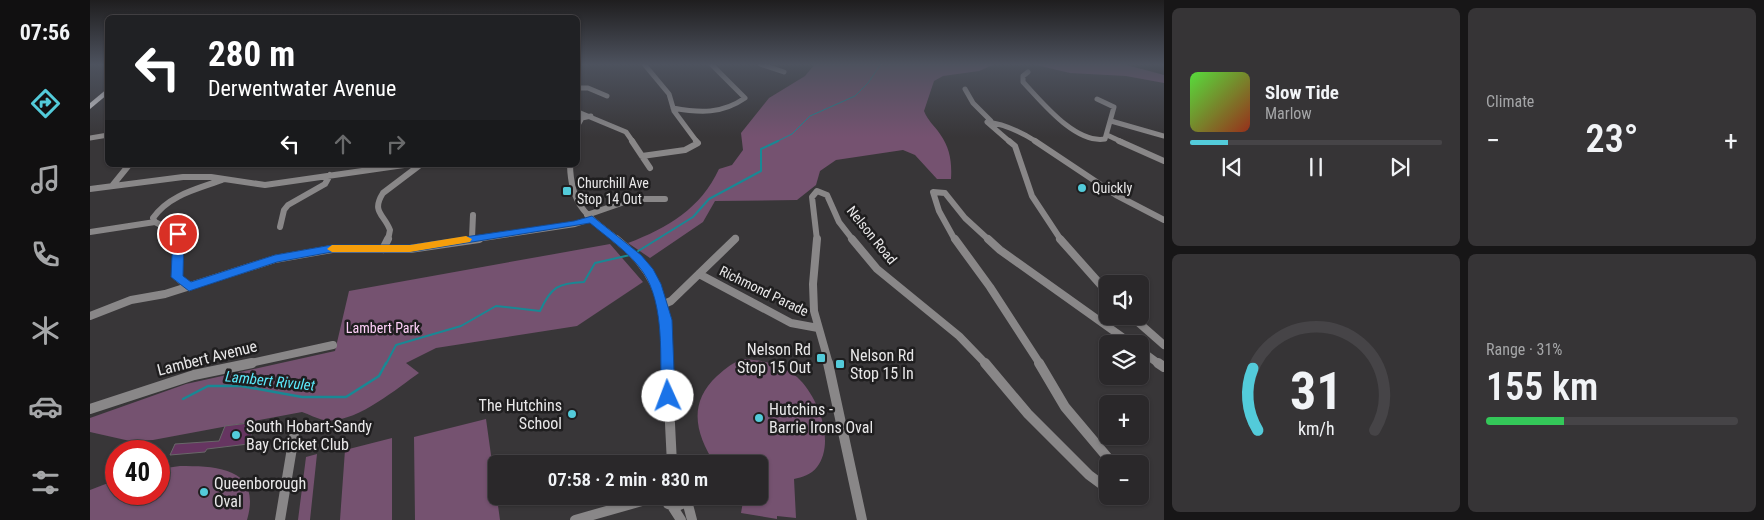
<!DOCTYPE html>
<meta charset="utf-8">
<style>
:root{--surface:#2a282a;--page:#363436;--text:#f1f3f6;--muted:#a5a6a8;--line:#464447;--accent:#53cbda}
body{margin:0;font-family:"Roboto Condensed",sans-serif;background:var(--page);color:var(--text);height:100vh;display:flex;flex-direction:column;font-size:19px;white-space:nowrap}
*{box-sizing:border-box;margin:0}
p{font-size:16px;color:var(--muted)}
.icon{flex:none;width:28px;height:28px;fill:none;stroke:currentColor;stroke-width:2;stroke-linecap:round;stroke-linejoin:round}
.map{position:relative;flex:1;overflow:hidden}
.side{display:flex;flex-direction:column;gap:8px;padding:8px;background:#171617;width:600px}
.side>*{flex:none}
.hud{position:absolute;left:15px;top:15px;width:475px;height:152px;border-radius:8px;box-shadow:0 1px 4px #0004,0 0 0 1px var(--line);background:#202124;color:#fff;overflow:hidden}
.tools{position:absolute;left:1009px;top:275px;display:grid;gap:10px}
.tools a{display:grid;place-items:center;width:50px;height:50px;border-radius:8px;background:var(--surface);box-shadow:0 1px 4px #0004,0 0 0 1px var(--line);font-size:25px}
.speed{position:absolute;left:15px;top:440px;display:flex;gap:10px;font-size:25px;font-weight:700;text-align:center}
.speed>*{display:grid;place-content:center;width:65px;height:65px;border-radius:50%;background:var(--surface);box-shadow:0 1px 4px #0004,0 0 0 1px var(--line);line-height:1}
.speed .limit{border:8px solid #d22;background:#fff;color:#111}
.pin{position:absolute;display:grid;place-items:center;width:42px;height:42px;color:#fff;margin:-21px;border:2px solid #fff;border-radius:50%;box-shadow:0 1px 5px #0007}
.me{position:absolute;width:55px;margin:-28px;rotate:358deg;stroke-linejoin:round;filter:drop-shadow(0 0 4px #0008)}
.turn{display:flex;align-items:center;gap:18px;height:105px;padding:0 20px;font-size:22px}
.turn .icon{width:65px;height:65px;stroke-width:2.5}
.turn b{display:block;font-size:35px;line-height:42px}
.lanes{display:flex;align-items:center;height:48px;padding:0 20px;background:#0003;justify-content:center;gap:25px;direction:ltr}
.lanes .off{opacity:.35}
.big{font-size:38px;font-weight:600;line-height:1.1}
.side .card{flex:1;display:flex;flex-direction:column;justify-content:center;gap:8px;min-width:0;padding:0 18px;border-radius:8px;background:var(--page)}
.side .dial{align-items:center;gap:0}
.dial svg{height:130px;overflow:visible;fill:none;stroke:var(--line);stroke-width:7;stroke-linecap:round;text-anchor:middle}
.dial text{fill:var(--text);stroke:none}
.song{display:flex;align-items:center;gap:15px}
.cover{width:60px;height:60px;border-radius:8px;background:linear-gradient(135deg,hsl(110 70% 55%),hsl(10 70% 35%))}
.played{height:5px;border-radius:2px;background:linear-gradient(90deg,var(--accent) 15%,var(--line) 15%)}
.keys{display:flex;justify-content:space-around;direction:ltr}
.heat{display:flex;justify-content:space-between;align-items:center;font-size:28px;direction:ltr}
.charge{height:8px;border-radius:4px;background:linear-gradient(90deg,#34c759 31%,var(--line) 0)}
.side .tiles{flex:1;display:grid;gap:8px;grid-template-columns:repeat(2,1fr)}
.trip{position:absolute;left:398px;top:455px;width:280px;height:50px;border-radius:8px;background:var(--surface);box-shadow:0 1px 4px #0004,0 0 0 1px var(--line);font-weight:600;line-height:50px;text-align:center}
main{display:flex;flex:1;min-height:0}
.dock{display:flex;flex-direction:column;width:90px;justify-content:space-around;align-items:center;background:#111011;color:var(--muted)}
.dock .icon{width:35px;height:35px}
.dock .selected{color:var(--accent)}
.dock b{font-size:22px;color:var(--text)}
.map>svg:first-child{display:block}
.green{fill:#755270}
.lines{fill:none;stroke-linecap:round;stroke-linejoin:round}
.stream-far2{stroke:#198894;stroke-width:1}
.stream-far1{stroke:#198894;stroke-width:2}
.stream{stroke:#198894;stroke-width:2.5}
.building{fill:#663561;stroke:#696769}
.minor-far3{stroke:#898788;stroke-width:5}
.minor-far2{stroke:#898788;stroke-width:6}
.minor-far1{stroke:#898788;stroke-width:8}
.minor{stroke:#898788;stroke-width:10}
.major{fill:#dad8da;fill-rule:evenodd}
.route{fill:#1a73e8;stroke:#114b97}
.slow{fill:#f59e0b}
.poi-dot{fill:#53cbda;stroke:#1f1e1f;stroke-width:2}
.labels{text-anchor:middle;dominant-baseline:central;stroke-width:5;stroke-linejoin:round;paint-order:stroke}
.poi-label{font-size:14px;fill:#e9e8e9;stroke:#1f1e1f;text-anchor:start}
.street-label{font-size:14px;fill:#e9e8e9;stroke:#1f1e1f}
.park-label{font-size:14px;fill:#ffd0f9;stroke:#1f1e1f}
.water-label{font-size:15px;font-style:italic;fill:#5beafc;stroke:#1f1e1f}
.near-poi-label{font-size:16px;fill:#e9e8e9;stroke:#1f1e1f;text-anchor:start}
.near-street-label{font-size:16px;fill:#e9e8e9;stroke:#1f1e1f}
</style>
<main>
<nav class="dock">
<b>07:56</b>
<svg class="icon selected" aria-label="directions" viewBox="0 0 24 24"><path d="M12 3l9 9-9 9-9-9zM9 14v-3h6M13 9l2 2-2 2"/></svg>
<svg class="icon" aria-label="music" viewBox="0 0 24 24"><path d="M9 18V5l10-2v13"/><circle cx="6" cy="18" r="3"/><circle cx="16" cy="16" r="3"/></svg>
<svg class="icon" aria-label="phone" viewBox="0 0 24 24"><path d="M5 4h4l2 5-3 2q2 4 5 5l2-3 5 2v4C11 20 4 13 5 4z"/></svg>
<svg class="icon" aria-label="climate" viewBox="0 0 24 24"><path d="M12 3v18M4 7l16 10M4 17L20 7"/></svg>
<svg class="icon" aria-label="car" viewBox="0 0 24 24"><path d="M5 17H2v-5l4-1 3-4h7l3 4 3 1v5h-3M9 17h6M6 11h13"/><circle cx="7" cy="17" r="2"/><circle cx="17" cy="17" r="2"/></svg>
<svg class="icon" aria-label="filters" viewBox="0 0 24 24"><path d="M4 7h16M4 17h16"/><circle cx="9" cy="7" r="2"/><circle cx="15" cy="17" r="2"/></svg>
</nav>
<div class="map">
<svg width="1074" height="520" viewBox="0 0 1074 520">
<rect width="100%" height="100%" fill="#383638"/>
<!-- green -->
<path class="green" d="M725,64H905L889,71L853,76L844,81L834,111C838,121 844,125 850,134C860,148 862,162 861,179H847L825,155L813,150L746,160L730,171L726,185L707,200L625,201L613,222L560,258L538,243C578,228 611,208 629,169L642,165L653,150L651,133L679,98L715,76Z
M942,64H1033L1074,75V83L1036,76L980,73Z
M520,244L553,282L487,326L346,348L316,363L329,373C306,389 264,425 234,420C227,419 219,414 212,412L63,440L40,441L0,432V418L96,384L245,351L259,291Z
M653,359C673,360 691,364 707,377C728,396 746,442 727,467C721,475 712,477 704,479L706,518L687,516V519L651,513L654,496H669V464H625C605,433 598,403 627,376C636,368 642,363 653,359Z
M396,419L410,520H325L324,437Z
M302,438V520H250L255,450Z
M227,454L220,520H208L216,457Z
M90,466C128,466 172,468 157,520H0V490L26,480V494H69V469Z"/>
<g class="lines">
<!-- stream-far2 -->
<path class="stream-far2" d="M686,142L702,134L720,116L765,96L778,83L791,64"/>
<!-- stream-far1 -->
<path class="stream-far1" d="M545,253L603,217L619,199L671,171V149L688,141
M296,364L306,345L371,326L406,306L450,311C461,287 468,283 494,282L505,263L540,255"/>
<!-- stream -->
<path class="stream" d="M93,399L118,386H151L212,397H256L289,376L296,363"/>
</g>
<!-- building -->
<path class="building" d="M166,422L158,444L117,449L115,452L80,455L85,444L129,441L135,426Z"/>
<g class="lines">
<!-- minor-far3 -->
<path class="minor-far3" d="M554,64L579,94L584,111L607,142
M670,64L694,72
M488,66L489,64
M938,72L933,76V82C952,102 985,144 1015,139L1024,107L1007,99
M488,88H498L517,96
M875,89L883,103L901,121
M583,108C610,113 632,114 655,98L621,64
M488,112L536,132L543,142
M1021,121L1074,136
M488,125L492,118L501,116
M1017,135L1032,142
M0,138L18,135
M920,142L897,122C915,124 931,132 947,142"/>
<!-- minor-far2 -->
<path class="minor-far2" d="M542,141L560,168
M919,141L925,146L942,196L971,240
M945,141L1026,195L1074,220
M1029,141L1074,161
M552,156L595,150L608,143L606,141
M480,165C481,206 497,216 528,240
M22,186L39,165
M0,189L93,177H121L175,185L314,165
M497,215L543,199H575
M190,227L194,210L198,205L235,184L240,175
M0,232L65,222
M382,238L383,215
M88,240V234L65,222L63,218C79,195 107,189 132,180
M298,240L300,230C294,214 281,212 293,193L330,165
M380,240L485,224L501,219
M644,240L646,238
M727,240L722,197L727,191L737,195L749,222L763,240
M865,240L849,211L843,192L855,193L875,218L899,240"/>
<!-- minor-far1 -->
<path class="minor-far1" d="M88,239L87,277L99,287
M526,239C571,274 576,310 577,364
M727,239L723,284L724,311L739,364
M762,239L787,269L869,336L896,364
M865,239L900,287L950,364
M898,239L910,250L1042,344
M970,239L1018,293
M293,249L298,239
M609,274L701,323L728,328
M572,305L581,301L645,239
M0,316L41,300L75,294L185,259L242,249H320L389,239
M1041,316L1074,345
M1050,350L1069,364
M156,364L243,345"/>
<!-- minor -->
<path class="minor" d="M577,363L582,464
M738,363L772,520
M895,363L938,414L999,475L1018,489
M949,363L975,407L1023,464
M1068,363L1074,367
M0,409L104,375L162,363
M574,496L578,504L585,507L594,503L596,496
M1032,496H1040
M596,497L602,520
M582,506L591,520
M190,520L204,436
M485,520L559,499L574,498"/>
<!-- major -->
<path class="major" d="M18,88V94L0,109V103Z"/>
</g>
<!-- sky -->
<linearGradient id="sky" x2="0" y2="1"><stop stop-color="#1f1e1f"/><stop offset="0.47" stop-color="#4d525e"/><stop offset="1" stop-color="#4d525e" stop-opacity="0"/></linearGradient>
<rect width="1074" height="137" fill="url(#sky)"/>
<!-- route -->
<path class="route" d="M502,216L551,255L563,269L571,284L582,320L585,396L583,401L578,402L573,401L571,396C570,359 575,304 553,272C540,253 518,238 500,223L320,252H242L187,262L99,291L81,277L83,234L88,231L94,234L93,276L101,282L185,255L242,245H320L484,221Z"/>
<!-- slow -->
<path class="slow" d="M376,236L382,239L380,242L320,252H242L237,249L242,245H320Z"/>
<!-- markers -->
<g class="poi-dot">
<circle cx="992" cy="188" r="5"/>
<rect x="472" y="186" width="10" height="10" rx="2.5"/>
<rect x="726" y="353" width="10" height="10" rx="2.5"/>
<rect x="745" y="359" width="10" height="10" rx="2.5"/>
<circle cx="482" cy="414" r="5"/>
<circle cx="669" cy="418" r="5"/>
<circle cx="146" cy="435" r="5"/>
<circle cx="114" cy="492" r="5"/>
</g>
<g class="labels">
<!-- poi labels -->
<g class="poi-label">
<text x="487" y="183">Churchill Ave<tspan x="487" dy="16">Stop 14 Out</tspan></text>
<text x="1002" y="188">Quickly</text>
</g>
<!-- street labels -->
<g class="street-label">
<text transform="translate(782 235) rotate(51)">Nelson Road</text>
<text transform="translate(674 291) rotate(26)">Richmond Parade</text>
</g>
<!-- park labels -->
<g class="park-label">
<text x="293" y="328">Lambert Park</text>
</g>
<!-- water labels -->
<g class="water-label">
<text transform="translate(180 381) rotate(6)">Lambert Rivulet</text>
</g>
<!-- near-poi labels -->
<g class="near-poi-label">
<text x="721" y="349" text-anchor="end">Nelson Rd<tspan x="721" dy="18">Stop 15 Out</tspan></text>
<text x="760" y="355">Nelson Rd<tspan x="760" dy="18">Stop 15 In</tspan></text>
<text x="472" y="405" text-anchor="end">The Hutchins<tspan x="472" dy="18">School</tspan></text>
<text x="679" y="409">Hutchins -<tspan x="679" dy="18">Barrie Irons Oval</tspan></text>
<text x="156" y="426">South Hobart-Sandy<tspan x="156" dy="18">Bay Cricket Club</tspan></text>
<text x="124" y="483">Queenborough<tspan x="124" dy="18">Oval</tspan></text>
</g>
<!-- near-street labels -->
<g class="near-street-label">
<text transform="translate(117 358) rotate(-14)">Lambert Avenue</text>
</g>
</g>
</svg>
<div class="tools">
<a><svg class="icon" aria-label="sound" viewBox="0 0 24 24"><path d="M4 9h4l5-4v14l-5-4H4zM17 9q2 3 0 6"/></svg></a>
<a><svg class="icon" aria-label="layers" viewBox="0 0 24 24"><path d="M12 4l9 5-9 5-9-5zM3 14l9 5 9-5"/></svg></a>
<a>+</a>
<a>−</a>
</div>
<div class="speed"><div class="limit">40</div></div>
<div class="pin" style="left:88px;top:234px;background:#d93025"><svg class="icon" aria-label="arrive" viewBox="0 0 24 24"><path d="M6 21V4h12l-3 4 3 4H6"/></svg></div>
<svg class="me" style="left:578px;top:396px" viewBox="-20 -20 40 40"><circle r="19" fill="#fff"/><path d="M0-13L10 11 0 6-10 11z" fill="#1a73e8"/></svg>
<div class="trip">07:58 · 2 min · 830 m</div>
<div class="hud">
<div class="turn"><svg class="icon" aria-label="left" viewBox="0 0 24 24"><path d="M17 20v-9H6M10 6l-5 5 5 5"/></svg><div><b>280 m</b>Derwentwater Avenue</div></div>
<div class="lanes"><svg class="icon" aria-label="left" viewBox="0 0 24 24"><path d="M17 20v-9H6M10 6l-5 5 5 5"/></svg><svg class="icon off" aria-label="ahead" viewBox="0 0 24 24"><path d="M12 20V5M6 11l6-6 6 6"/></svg><svg class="icon off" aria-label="right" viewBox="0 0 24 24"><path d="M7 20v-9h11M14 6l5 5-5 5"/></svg></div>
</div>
</div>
<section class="side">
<div class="tiles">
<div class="card">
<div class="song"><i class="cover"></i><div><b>Slow Tide</b><p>Marlow</p></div></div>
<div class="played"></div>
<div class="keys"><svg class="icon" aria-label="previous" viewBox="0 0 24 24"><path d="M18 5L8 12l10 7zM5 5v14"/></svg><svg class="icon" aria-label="pause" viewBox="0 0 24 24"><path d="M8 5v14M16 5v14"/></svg><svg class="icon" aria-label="next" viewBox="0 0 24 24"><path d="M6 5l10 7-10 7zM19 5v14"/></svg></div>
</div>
<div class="card"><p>Climate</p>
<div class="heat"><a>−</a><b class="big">23°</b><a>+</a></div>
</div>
<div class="card dial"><svg viewBox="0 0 100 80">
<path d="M14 69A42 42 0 1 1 86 69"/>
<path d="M14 69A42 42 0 0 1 11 31" stroke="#53cbda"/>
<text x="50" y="56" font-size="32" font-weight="700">31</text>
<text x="50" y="72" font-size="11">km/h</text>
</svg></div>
<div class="card"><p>Range · 31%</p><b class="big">155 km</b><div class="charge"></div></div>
</div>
</section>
</main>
